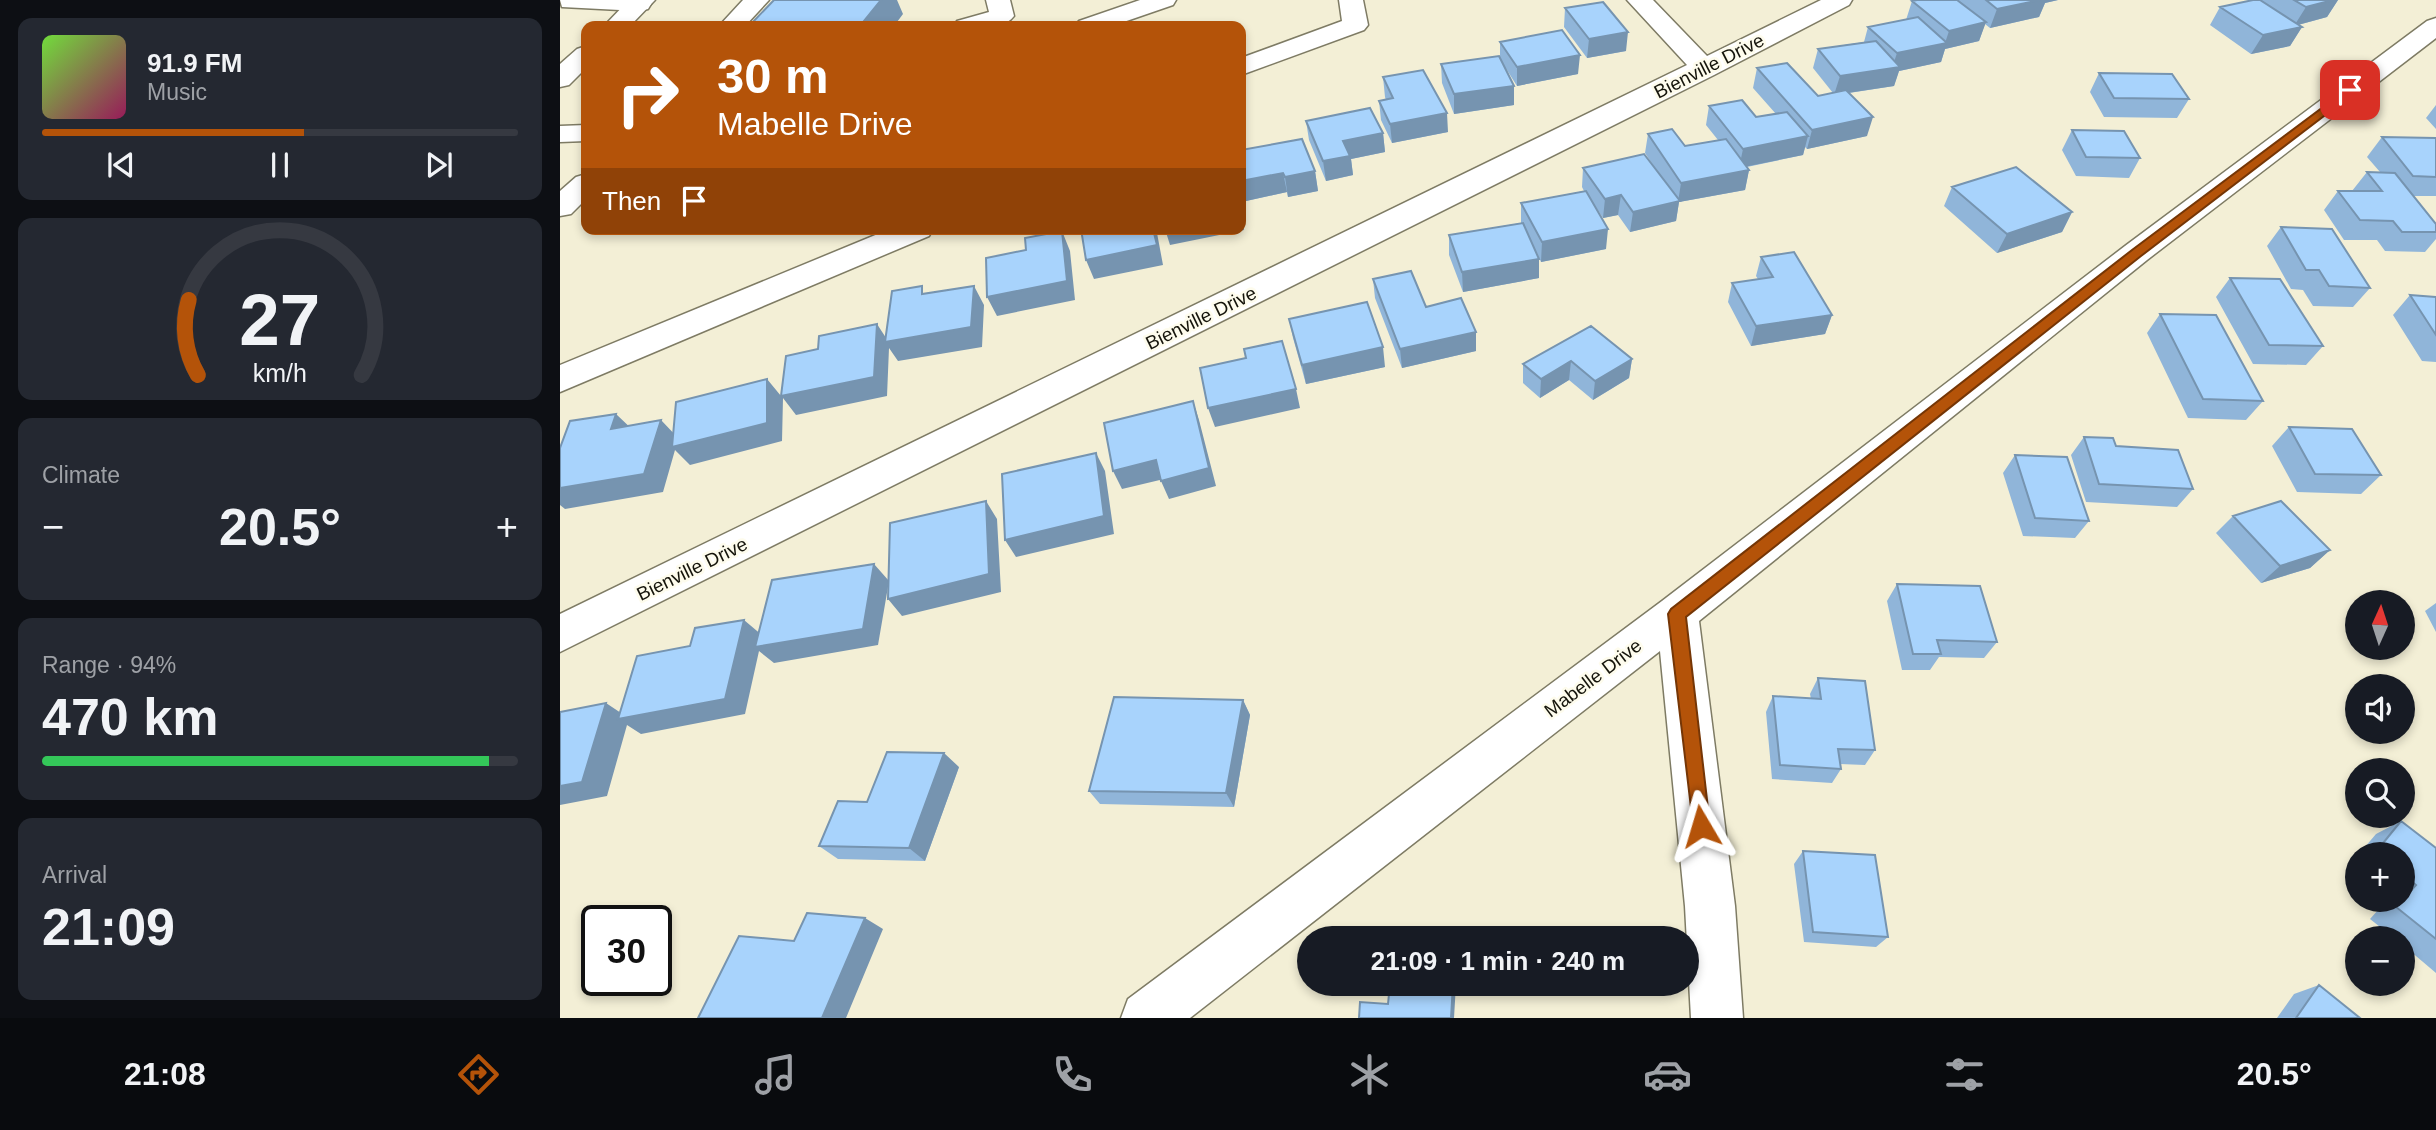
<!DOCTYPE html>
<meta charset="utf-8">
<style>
:root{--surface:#171b24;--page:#242831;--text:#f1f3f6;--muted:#9ea1a6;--line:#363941;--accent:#b45309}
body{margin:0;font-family:Helvetica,sans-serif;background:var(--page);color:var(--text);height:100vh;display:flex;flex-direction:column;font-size:26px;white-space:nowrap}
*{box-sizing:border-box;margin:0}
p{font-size:23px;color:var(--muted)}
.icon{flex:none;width:38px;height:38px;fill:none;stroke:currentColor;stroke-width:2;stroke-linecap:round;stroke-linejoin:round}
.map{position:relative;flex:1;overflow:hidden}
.drawer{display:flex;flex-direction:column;gap:18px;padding:18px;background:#0d0f14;width:560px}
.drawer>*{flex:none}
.banner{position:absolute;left:21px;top:21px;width:665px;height:214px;border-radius:14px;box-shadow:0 4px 10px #0003;background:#b45309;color:#fff;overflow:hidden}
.needle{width:46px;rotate:3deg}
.controls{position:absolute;left:1785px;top:590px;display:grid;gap:14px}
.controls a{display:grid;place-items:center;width:70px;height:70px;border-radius:50%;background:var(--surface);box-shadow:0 4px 10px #0003;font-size:35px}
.speed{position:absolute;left:21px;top:905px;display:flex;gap:14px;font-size:35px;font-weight:700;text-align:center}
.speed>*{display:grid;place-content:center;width:91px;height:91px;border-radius:50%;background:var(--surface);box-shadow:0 4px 10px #0003;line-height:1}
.speed .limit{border:4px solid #111;border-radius:10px;background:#fff;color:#111}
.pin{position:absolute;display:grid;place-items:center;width:60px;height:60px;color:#fff;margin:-30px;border-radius:14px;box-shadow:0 4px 10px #0006}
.me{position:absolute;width:77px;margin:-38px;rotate:353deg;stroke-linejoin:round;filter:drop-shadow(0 0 5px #0008)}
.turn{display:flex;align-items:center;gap:24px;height:147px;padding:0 21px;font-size:32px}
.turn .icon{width:91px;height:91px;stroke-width:2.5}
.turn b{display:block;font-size:49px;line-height:60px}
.then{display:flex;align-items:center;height:66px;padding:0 21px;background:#0003;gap:14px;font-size:26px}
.big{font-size:52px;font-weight:800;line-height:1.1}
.drawer .widget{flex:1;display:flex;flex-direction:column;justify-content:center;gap:10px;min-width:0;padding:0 24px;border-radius:14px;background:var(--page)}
.drawer .dial{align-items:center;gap:0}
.dial svg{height:182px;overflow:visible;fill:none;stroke:var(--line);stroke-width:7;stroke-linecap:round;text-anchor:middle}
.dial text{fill:var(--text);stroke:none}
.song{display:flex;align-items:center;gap:21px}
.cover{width:84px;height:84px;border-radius:10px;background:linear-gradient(135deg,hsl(100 70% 55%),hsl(330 70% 35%))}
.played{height:7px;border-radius:4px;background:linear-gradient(90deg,var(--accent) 55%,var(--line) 55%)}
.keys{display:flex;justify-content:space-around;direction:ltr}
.heat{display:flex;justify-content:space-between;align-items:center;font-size:38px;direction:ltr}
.charge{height:10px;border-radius:5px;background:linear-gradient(90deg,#34c759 94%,var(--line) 0)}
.trip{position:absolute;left:737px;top:926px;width:402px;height:70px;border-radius:35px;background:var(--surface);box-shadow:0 4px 10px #0003;font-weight:800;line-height:70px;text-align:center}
.tabs{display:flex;height:112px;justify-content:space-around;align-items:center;background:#090b0e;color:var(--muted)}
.tabs .icon{width:49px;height:49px}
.tabs .on{color:var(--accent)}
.tabs b{font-size:32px;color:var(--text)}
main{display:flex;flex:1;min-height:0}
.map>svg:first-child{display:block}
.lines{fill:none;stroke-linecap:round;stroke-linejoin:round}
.minor-casing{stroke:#7e7b64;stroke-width:3}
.major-casing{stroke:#7e7b64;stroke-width:3}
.minor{fill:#fff;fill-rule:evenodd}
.major{fill:#fff;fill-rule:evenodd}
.wall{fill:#90b5d9}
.shaded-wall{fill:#7694b0}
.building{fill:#a8d3fc;stroke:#7694b0;stroke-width:2}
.route{fill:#b45309;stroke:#753606;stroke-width:2}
.labels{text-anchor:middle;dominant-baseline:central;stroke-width:5;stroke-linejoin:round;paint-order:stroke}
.street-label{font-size:19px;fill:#15140b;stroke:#fefced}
</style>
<main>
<section class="drawer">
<div class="widget">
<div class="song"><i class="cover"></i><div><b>91.9 FM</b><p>Music</p></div></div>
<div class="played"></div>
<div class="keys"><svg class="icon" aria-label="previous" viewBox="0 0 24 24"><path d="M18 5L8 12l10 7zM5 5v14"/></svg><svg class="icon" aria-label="pause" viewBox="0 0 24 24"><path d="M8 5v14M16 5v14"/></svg><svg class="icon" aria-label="next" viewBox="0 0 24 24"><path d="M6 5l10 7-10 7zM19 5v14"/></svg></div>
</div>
<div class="widget dial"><svg viewBox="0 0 100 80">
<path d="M14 69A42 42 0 1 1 86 69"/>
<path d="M14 69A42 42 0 0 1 10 36" stroke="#b45309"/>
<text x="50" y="56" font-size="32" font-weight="700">27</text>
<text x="50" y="72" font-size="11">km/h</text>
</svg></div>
<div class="widget"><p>Climate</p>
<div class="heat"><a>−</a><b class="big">20.5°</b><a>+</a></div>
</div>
<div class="widget"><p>Range · 94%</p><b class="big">470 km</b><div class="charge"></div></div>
<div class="widget"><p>Arrival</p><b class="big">21:09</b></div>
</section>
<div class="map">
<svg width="1876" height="1018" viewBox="0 0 1876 1018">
<rect width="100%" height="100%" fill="#f3efd6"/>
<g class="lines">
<defs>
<path id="minor" d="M0,0H88L91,4L88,9L79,11L2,7Z
M183,0H209L185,26H159Z
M426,0H450L454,16C443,32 411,26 394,26L397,21L429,12Z
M580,0H616L613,5L552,26H515L519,21Z
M779,0H803L808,25L804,30L681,75V58L782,21Z
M1067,0H1093L1147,56L1261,0H1292L1289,5L1154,75L0,652V614L1127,65Z
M1876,18V38L1587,260L1139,621L1175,906L1183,1018H1131L1125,906L1100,651L630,1018H561L568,999L1102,601L1565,246L1867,21Z
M26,125V141L0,142V126Z
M26,174V199L11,214L0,216V191L16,177Z
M330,229H373L369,236L0,392V365Z"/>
<path id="major" d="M69,0H95L70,26H44Z
M26,46V68L9,85L0,87V64L17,49Z"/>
</defs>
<!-- minor casing -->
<use href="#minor" class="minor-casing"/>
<!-- major casing -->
<use href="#major" class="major-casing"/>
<!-- minor -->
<use href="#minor" class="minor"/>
<!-- major -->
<use href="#major" class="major"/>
</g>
<!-- wall -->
<path class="wall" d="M1357,0H1498L1485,3L1479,17L1430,28L1425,24L1419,41L1385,49L1381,62L1339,71L1334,86L1289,93L1307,136L1247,149L1245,147L1243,155L1187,167L1189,170L1185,190L1119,202L1116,221L1070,232L1058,215L1043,218L1035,206L1046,249L981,262L976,251L979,259V278L903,292L889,255V235L961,223V203L1024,191L1022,187L1023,168L1100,176L1085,153L1088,134L1125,146L1158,140L1146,125L1149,106L1196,117L1216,114L1193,88L1197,68L1258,96L1273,93L1253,68L1258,49L1304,42L1308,27L1346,20L1352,1Z
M1693,0H1778L1767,17L1738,25L1742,27L1730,46L1691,54L1650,25L1660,7Z
M1005,8L1066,51L1027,58L1004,27Z
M940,42L1018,74L957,86L945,67L954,86V105L894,114L882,83L881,64L940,59Z
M1539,73L1629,99L1617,118L1544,117L1530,92Z
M823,77L888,132L832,143L821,120L819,101L826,100L825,97Z
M1876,105V129L1866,118Z
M746,121L823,133L825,152L791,159L793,175L766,181L749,140Z
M1512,130L1580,158L1569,178L1516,176L1502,150Z
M1822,137L1876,138V196H1853L1876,224V239L1865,252L1825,251L1817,240H1784L1764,210L1778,191H1792L1807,172H1820L1807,157Z
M681,150L755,171L758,191L728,197L727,192L686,201L681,185Z
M1392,187L1512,212L1502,232L1437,253L1384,206Z
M1721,227L1810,288L1793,307L1753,306L1743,290L1731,289L1707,246Z
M1201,257L1272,315L1265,334L1191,346L1168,302L1172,283L1198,279L1196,276Z
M1670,278L1763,346L1746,365L1693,364L1656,297Z
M813,279L866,307L916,351L842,368L815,298Z
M1850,295L1876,297V362L1862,361L1833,315Z
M1600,314L1703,401L1686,420L1628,418L1587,333Z
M729,319L825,367L746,384L733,338Z
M1031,326L1072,359L1069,378L1033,400L1009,380L980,398L963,383V364Z
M1729,427L1821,475L1801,494L1737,492L1712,446Z
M1524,437L1556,446L1633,489L1617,507L1526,502L1511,455Z
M1455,455L1529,521L1515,538L1463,536L1443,473Z
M1673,516L1770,550L1750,568L1701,583L1656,533Z
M1337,584L1437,642L1424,658L1379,657L1370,670H1342L1327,601Z
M1876,603V632L1865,611Z
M1258,678L1315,750L1305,765L1280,764L1281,769L1272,783L1212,779L1206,712L1213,696L1251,699L1250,694Z
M683,700L690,715L674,807L540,804L529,791Z
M399,767L365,861L278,859L259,846L307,802Z
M1841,821L1876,848V973L1843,945V938H1834L1810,919L1827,900H1843V854H1799L1816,834Z
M1243,851L1328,937L1316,947L1244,942L1234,864Z
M1797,857V871L1790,865Z
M1759,985L1800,1018H1717L1734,994Z"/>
<!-- shaded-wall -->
<path class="shaded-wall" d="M321,0H337L343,14L334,26H300Z
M1476,0H1498L1485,3L1479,17L1430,28L1437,9Z
M1773,0H1778L1767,17L1734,26L1746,7Z
M1426,22L1419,41L1385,49L1381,62L1339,71L1334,86L1274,95L1280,76L1332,68L1337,53L1385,43L1389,31Z
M1742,27L1730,46L1691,54L1703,35Z
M1068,32L1066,51L1027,58L1029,39Z
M1020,55L1018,74L957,86V67Z
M954,86V105L894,114V94Z
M887,113L888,132L832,143L830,124Z
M1313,117L1307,136L1247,149L1252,130Z
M823,133L825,152L791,159L793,175L766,181L763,161L783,141Z
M1248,136L1243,155L1179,168L1183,149Z
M1189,170L1185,190L1119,202L1116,221L1070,232L1073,212L1118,202L1121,183Z
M755,171L758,191L728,197L725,177Z
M723,173L727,192L686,201L681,181Z
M1061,195L1058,215L1043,218L1045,199Z
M1512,212L1502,232L1437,253L1447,234Z
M681,217L684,230L610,245L605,229H681Z
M593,229H595L597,233L603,265L534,279L526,260Z
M1048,229L1046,249L981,262L982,242Z
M502,231L510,251L515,300L437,316L427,297Z
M979,259V278L903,292L902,272Z
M414,286L424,305L422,347L338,361L329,348L327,396L236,415L223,398L222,441L130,465L115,450L103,492L5,509L0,505V488L101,420L119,439L207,379L221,396L317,324L328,341Z
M1272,315L1265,334L1191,346L1196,326Z
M916,332V351L842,368L840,349Z
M823,347L825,367L746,384L742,365Z
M1072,359L1069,378L1033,400L1035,381Z
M1011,361L1009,380L980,398L981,379Z
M736,389L740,408L655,427L648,408Z
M633,401L639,420L656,486L609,499L601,481Z
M56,414L75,432L51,429Z
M536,453L545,471L554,534L456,557L445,540Z
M596,460L604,479L562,489L553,471Z
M426,501L437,519L441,592L342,616L328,599Z
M1770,550L1750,568L1701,583L1720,566Z
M314,564L329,581L318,645L214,663L199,651L185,714L81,734L67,725L47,796L0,805V786L46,703L67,717L184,620L203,636Z
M683,700L690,715L674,807L666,793Z
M384,753L399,767L365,861L349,848Z
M305,918L323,929L286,1018H262Z
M893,984H896L894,1018H891Z"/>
<!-- building -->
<path class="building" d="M214,0H321L300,26H189Z
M1357,0H1397L1426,22L1389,31L1352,1Z
M1426,0H1480L1437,9Z
M1693,0H1700L1742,27L1703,35L1660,7Z
M1734,0H1773L1746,7Z
M1043,2L1068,32L1029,39L1005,8Z
M1358,17L1387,43L1337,53L1308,27Z
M1002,30L1020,55L957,67L940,42Z
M1316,41L1340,67L1280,76L1258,49Z
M939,56L954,86L894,94L881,64Z
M1227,63L1258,96L1286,90L1313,117L1252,130L1197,68Z
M863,70L887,113L830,124L819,101L833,98L823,77Z
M1539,73L1612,74L1629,99L1554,98Z
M1182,100L1196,117L1227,112L1248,136L1183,149L1149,106Z
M810,108L823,133L783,141L790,156L763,161L746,121Z
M1112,129L1125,146L1166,139L1189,170L1121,183L1088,134Z
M1512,130L1564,131L1580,158L1526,157Z
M1822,137L1876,138V177L1853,176Z
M742,139L755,171L725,177L723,173L681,181V150Z
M1084,154L1120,201L1073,212L1061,195L1045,199L1023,168Z
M1456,167L1512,212L1447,234L1392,187Z
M1807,172L1835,173L1876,224V232H1842L1833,221L1800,220L1778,191H1822Z
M1026,191L1048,229L982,242L961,203Z
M963,223L979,259L902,272L889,235Z
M1721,227L1772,229L1810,288L1769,286L1759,270H1746Z
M521,229H593L597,245L526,260Z
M502,231L507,281L427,297L426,258L466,250L465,238Z
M1234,252L1272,315L1196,326L1172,283L1213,277L1201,257Z
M851,271L866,307L901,298L916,332L840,349L813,279Z
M1670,278L1720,279L1763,346L1709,345Z
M362,286V294L414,286L411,327L325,342L332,291Z
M1850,295L1876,297V335Z
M807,302L823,347L742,365L729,319Z
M1600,314L1656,315L1703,401L1643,399Z
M317,324L314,377L221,396L226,356L258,349L259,336Z
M1031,326L1072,359L1035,381L1011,361L981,379L963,364Z
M722,341L736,389L648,408L640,368L686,358L684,349Z
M207,379V423L112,447L116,402Z
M633,401L649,468L601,481L596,460L553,471L544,423Z
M56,414L51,429L101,420L84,474L0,488V448L10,421Z
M1729,427L1792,429L1821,475L1755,474Z
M1524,437L1553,438L1556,446L1618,450L1633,489L1539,484Z
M536,453L544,516L445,540L442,474Z
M1455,455L1507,457L1529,521L1475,518Z
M426,501L429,574L328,599L330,523Z
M1721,501L1770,550L1720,566L1673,516Z
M314,564L303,629L195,647L212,580Z
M1337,584L1420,586L1437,642L1377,640L1381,654H1353Z
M184,620L165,699L58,719L77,656L130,646L135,628Z
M1258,678L1305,681L1315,750L1278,749L1281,769L1220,765L1213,696L1261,699Z
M554,697L683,700L666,793L529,791Z
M46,703L22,782L0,786V712Z
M327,752L384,753L349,848L259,846L278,801L307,802Z
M1841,821L1876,848V939L1836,907L1856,885L1843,874V854H1817L1815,853Z
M1243,851L1315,855L1328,937L1253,932Z
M247,913L305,918L262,1018H138L179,936L234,941Z
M830,984H893L891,1018H799L800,1002L828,1004Z
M1759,985L1800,1018H1736Z"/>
<!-- route -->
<path class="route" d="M1790,87L1796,90L1794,93L1581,256L1126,617L1150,826L1148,833L1141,836L1134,833L1108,614L1111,609L1572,250Z"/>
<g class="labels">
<!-- street labels -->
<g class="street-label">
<text transform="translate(1149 66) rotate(-27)">Bienville Drive</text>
<text transform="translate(641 318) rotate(-26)">Bienville Drive</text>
<text transform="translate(132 569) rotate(-26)">Bienville Drive</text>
<text transform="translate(1033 678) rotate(-37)">Mabelle Drive</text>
</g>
</g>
</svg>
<div class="controls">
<a><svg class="needle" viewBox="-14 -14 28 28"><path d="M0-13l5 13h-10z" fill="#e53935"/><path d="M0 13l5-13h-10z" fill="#9ea1a6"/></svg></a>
<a><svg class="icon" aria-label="sound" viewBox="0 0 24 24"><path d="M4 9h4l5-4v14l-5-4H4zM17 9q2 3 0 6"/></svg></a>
<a><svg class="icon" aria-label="search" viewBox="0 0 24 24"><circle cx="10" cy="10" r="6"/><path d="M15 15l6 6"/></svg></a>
<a>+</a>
<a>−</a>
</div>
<div class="speed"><div class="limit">30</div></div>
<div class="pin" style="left:1790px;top:90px;background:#d93025"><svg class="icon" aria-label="arrive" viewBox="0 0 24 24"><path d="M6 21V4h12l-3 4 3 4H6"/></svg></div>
<svg class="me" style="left:1141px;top:826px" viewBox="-20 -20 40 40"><path d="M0-17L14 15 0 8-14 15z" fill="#b45309" stroke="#fff" stroke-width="4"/></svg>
<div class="trip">21:09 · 1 min · 240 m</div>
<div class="banner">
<div class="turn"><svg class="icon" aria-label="right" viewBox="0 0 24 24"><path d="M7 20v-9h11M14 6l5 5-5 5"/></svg><div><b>30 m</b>Mabelle Drive</div></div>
<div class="then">Then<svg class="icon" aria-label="arrive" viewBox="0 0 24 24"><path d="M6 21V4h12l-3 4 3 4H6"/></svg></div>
</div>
</div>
</main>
<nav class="tabs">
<b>21:08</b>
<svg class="icon on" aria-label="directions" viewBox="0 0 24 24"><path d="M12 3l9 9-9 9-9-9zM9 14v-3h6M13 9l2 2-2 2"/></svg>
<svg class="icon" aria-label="music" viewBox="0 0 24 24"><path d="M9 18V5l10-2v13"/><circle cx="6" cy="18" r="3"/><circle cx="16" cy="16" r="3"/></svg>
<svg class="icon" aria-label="phone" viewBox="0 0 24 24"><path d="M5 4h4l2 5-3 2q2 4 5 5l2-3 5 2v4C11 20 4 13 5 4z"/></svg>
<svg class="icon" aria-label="climate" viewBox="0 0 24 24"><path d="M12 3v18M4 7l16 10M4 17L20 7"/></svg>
<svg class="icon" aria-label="car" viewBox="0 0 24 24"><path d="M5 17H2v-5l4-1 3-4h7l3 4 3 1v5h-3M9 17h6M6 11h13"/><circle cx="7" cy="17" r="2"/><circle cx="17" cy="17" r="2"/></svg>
<svg class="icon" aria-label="filters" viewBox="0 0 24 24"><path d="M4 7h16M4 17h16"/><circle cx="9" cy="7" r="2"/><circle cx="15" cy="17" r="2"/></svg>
<b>20.5°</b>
</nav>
